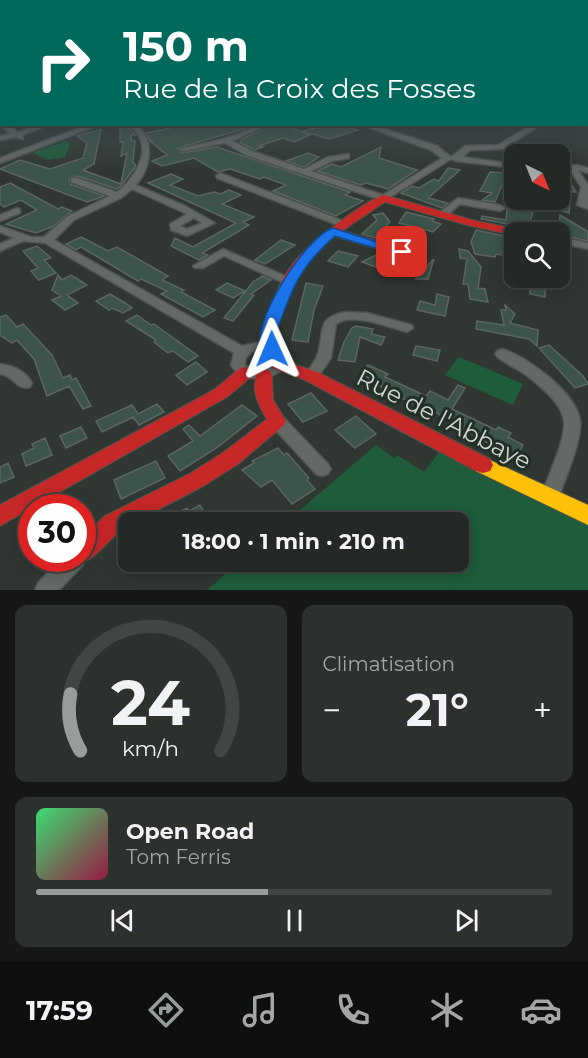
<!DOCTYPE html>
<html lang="fr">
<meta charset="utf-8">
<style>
:root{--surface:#242926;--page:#2c312e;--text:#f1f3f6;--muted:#a3a6a7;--line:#414543;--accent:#979e99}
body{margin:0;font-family:Montserrat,sans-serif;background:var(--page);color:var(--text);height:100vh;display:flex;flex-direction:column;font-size:22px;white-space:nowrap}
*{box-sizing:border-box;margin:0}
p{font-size:20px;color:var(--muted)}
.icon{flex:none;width:33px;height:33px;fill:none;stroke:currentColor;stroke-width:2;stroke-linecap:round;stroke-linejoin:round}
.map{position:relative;height:590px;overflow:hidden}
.sheet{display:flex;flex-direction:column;gap:15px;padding:15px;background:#141715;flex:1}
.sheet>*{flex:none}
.hud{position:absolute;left:0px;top:0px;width:588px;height:126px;box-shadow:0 3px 15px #0003,0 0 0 2px var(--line);background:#00695c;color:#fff;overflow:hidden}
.needle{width:39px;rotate:137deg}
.controls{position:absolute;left:504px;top:144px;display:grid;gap:12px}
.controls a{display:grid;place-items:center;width:66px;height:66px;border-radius:12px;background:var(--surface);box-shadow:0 3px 15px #0003,0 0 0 2px var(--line);font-size:30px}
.speed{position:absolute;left:18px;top:494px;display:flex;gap:12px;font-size:30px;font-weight:700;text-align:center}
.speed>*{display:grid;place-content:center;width:78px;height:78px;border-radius:50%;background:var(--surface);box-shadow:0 3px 15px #0003,0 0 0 2px var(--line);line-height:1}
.speed .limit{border:9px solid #d22;background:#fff;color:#111}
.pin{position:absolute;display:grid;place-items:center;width:51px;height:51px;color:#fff;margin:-26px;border-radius:12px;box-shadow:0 3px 9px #0006}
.me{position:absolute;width:66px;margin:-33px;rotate:359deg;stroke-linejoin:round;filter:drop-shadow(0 0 4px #0008)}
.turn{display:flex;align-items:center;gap:21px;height:126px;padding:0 24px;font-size:27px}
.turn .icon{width:78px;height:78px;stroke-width:2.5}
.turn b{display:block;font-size:42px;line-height:51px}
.big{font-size:45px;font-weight:700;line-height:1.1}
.sheet .tile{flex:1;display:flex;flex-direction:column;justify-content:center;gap:9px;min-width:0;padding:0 21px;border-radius:12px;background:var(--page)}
.sheet .dial{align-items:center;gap:0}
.dial svg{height:156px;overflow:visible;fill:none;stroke:var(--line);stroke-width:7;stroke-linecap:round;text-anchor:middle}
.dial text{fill:var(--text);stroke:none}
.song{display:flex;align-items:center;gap:18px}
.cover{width:72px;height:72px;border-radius:9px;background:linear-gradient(135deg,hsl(140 70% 55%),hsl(340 70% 35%))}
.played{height:6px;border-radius:3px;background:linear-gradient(90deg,var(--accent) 45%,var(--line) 45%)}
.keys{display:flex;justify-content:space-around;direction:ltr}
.heat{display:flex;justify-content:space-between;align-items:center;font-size:33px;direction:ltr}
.sheet .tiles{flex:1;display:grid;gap:15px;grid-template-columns:1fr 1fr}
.tile:last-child{grid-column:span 2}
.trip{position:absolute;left:118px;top:512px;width:351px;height:60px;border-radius:12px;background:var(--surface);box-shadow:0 3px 15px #0003,0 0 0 2px var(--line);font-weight:700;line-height:60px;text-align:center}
.tab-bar{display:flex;height:96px;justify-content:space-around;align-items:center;background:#0e100f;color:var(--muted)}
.tab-bar .icon{width:42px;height:42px}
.tab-bar .selected{color:var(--accent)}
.tab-bar b{font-size:27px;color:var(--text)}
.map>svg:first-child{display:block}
.green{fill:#1e5c3b}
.building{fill:#3c5449;stroke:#5e6460;stroke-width:1.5}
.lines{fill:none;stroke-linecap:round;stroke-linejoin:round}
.street-casing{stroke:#4c534e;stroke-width:3}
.slow-casing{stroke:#4c534e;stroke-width:2}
.jam-casing{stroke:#4c534e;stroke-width:2}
.street{fill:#656966;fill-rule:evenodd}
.slow{fill:#ffc107;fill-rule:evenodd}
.jam{fill:#c62828;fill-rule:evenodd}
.route{fill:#1a73e8;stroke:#114b97;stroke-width:1.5}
.labels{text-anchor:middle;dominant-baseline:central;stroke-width:6;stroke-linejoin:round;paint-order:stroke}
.near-street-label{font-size:24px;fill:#ced6d0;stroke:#232f27}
</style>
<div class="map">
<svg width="588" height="590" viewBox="0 0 588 590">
<rect width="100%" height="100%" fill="#303732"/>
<!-- green -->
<path class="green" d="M65,141L70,144L65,157L48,160L32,153Z
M459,357L523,384L513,405L445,375Z
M376,445L394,458L397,455L424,472L440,451L588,523V590H207L241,561H459V522H286Z"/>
<!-- building -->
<path class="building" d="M190,124H244L247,128L177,148L182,153L217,147L350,192L345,195L363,201L336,216L273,191L286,185L264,177L260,179L230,169L218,172L194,158L162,166L152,161L167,155L150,141L146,133Z
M258,124H283L310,135L294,142L283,138L259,146L263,147L255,150L240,143L242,139L260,131Z
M330,124L341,125L358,130L329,139L303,131Z
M126,125L135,135H131V140L135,141L133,162L136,166L121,186L117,189L78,176L69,178L70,184L104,196L102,197L87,202L0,169L20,160L50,169L83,158L87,143L77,136L101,129L94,164L83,170L121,184L127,153L121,156L123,142H120V128Z
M381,147L379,158L417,170L388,189L366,183L361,185L317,171L332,164L341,167Z
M308,153L319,157L304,167L286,161Z
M448,168L460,170L428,198L448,203L442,208L401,193L412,186L419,188L434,179L439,181Z
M490,172L507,173L495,202L482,200L492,193L480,191Z
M560,173H564L576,192H571L569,213L552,208L553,200H560Z
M171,174L183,179L170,185L198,196L214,192L220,194L229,190L241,195L222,204L254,217L243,222L249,225L202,253L208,255L199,260L171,246L175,238L193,247L236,223L148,183Z
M10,183L58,209L62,207L72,211L54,226L36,233L6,224L37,210L21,200L4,207L0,204V187Z
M507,208L533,211L528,231L523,227L481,219L482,216L506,220Z
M406,212L434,219L432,221L441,224L433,232L399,223Z
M383,213L390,222L375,238L362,234L377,220L373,215Z
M560,215L588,232V241L560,235L558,232Z
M476,230L514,238V245L503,243L502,255L496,254L495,257L475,254L471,242Z
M81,237L108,251L117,247L168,276L162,280L184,290L181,292L215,310L203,317L161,294L167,291L141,279L138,281L81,247L76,250L66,244Z
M281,240L295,245L265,264L255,260Z
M37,246L51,258L44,260L56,273L39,280L31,271L38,268L23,251Z
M459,249L468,251L481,267L478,288L485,289L488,302L470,299L468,284H463L467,259L460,258Z
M338,251L358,256L348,267L328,261Z
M376,255L393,261L384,270L362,262Z
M434,259L428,279H416L420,268L424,269Z
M58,275L62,280L71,275L87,285L67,295L78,303L65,310L52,300L61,296L52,290Z
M262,276L271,280L251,294L254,295L233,321L224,318L253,282Z
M531,282L545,284V297L530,294Z
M227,283L245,291L233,298L216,290Z
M306,283L323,286L314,310L308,342L292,340Z
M110,294L125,303L132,308L123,313L112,308L109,310L96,301Z
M437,294L449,297L445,316L417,310L420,301L435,305Z
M505,305L515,314L510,323L538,330L537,346L529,339L476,329L477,321L504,325L501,310H506Z
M6,315L17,327L23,324L52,355L63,378L70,375L72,380L76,378L91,406L83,409L69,386L47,396L34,359L17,340L12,343L0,335V317Z
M137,315L151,325L154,324L198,356L188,362L173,351L168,353L154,342L156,340L126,321Z
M356,326L373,329L371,334L385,337L381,345L360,337L355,362L338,360L344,342L352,328Z
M549,345L583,376L588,384L575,388L539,348Z
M416,346L440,350L437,361L413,355Z
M196,362L207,372L187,385L176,375Z
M368,365L388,374L385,377L426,396L430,391L448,400L458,385L465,388L452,409L496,430L498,427L511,433L508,437L523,445L516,459L435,412L415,402L413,404L383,388L361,373Z
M311,393L327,411L303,422L288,404Z
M157,404L164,412L139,425L133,417L102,432L96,421L132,405L138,414Z
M242,405L257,416L218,447L180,471L168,456L193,441L183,429L189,425L200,436Z
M356,416L376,434L355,448L335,430Z
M81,427L87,438L66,448L60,436Z
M45,438L52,455L26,466L22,454L34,448L32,444Z
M278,448L284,455L287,453L309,478L307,480L315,489L292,504L272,480L261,487L242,470L254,463L252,461Z
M156,461L165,478L121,499L114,480Z
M8,463L14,477L0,483V467Z
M200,505L206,516L202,518L205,522H160L187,508L189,511Z"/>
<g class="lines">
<defs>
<path id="street" d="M586,89H588V93L586,92Z
M0,101H2V105H0Z
M0,113H2V117H0Z
M5,124H12L11,127L18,132L40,124H50L22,135L23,139L15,137L0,140V136L10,134L4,128Z
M90,124H101L0,163V158Z
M128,124L137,125C155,141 151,168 136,185L185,206L215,223L187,236L171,230L170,224L187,214L132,189L121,198L74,220L54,240L242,346L260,342L281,349L287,360L283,370L264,380L240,377L231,365L234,353L45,243L23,241L0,251V244L14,238L0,232V226L31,237H44L68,216L110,196L71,182V178H77L117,192C132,181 151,154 138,135C136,131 131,128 128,124ZM194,218L202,223L187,229L180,226ZM259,351L271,355L273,360L272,364L262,370L249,368L245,364L246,358L252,352Z
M246,124H254L259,129L232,141L252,151L304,169L328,157L349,154V158L333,161L311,171L383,195L442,158L431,150L359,124H370L437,146L451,157L465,146L498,145L533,124H542L503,149L470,150L463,157L514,164V168L456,161L451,159L384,201L246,155L225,143L183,151L179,149L224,139L251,129Z
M577,165L588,168V173L578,170L588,185V209L577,205L581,187L570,170L560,171V167Z
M220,173L346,222L348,224L343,227L340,226L217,178L216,176Z
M458,198L500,205L505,208L500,211L460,204L445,217H439V213Z
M17,208L20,209V213L0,221V215Z
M333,229L406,250L407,252L402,255L329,234V230Z
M560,237L588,243V249L560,243Z
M223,249L292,279L294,281L288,284L284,283L224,256L203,268H195L193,266Z
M345,312L367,313L412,325L413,328L407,332C388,327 353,312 336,324L331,358L316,380H306L304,376C308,369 315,363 317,356C326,332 314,318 345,312Z
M502,349C527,356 576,393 580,420C583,438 565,479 559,497L556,503L550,505L544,503L541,497C547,478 566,440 564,421C562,403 539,385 526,375C517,368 502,363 495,354L497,351Z
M0,364C15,366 24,370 32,383L30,387C16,391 15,376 0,374Z
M277,415L283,417L328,464L331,469L328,474L322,476L316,474L271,425L269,421L271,417Z
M82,551L86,558L83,565L59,590H35L38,583L62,558H82Z"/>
<path id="slow" d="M483,457L588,505V525L476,471L473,465L476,459Z"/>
<path id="jam" d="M384,195L476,221L522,230L524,232H514V235L471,226L385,202C356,222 311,247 295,280C287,296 281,316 276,333C274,339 276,345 272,351H262C255,339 263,326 268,315C275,298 280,280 292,265C306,246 362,202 384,195Z
M279,359L317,372L490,459L493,465L490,471L483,473L476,471L305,380L273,368L271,364L273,360Z
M245,367L251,369L253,373L251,377L227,397L0,526V505L188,404L215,389L239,369Z
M264,369L270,371L272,375L273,400L286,421L283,426L238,464L205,485L135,522H129V525C111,535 101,555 82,563L74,560L73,558H82V537L105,516L191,473L224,452L267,419C258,405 250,388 258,371Z"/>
</defs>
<!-- street casing -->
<use href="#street" class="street-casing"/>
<!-- slow casing -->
<use href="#slow" class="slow-casing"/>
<!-- jam casing -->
<use href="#jam" class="jam-casing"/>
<!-- street -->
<use href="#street" class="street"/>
<!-- slow -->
<use href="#slow" class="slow"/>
<!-- jam -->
<use href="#jam" class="jam"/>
</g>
<!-- sky -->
<linearGradient id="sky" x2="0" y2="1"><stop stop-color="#1a1e1c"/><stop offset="0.52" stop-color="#48535a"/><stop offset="1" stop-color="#48535a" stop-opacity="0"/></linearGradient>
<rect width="588" height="172" fill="url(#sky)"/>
<!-- route -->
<path class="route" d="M333,228L408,252L402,256L335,236C298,268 291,291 275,336V344L280,349L278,353L272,354L262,351C248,326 306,236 333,228Z"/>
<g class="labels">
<!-- near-street labels -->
<g class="near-street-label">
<text transform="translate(444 419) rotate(27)">Rue de l'Abbaye</text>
</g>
</g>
</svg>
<div class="controls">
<a><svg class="needle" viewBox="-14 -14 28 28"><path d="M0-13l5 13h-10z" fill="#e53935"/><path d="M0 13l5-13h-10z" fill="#a3a6a7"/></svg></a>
<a><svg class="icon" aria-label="search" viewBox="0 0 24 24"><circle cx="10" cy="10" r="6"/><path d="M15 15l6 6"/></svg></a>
</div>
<div class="speed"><div class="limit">30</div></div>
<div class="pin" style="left:402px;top:252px;background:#d93025"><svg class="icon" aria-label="arrive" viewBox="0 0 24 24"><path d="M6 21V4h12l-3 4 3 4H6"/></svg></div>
<svg class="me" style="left:272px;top:349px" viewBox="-20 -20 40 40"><path d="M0-17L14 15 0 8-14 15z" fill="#1a73e8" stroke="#fff" stroke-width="4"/></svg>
<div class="trip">18:00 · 1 min · 210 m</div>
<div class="hud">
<div class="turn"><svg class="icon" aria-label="right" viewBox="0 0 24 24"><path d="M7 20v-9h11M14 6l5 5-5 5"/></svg><div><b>150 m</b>Rue de la Croix des Fosses</div></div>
</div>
</div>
<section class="sheet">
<div class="tiles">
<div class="tile dial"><svg viewBox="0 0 100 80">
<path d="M14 69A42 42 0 1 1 86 69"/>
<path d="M14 69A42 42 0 0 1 9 40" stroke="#979e99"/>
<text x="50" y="56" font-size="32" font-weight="700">24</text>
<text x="50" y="72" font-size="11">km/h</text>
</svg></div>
<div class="tile"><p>Climatisation</p>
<div class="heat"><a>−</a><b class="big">21°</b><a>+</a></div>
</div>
<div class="tile">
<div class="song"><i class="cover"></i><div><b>Open Road</b><p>Tom Ferris</p></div></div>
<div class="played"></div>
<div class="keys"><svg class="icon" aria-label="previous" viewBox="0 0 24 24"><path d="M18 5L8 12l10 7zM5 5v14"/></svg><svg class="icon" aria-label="pause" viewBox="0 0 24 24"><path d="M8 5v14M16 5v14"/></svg><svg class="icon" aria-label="next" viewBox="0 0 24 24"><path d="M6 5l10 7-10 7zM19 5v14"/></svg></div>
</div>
</div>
</section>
<nav class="tab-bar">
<b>17:59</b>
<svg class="icon selected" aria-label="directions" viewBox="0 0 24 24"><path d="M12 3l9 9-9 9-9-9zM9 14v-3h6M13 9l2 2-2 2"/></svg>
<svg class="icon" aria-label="music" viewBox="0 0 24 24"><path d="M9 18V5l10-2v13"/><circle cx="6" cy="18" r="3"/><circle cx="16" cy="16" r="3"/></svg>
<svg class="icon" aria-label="phone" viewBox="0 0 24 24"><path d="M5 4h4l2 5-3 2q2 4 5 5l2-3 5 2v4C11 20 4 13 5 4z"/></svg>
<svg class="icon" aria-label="climate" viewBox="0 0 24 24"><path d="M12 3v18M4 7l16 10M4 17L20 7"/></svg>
<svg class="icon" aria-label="car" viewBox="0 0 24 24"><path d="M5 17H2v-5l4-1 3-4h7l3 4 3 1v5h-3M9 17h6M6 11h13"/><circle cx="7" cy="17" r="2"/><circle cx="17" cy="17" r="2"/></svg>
</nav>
